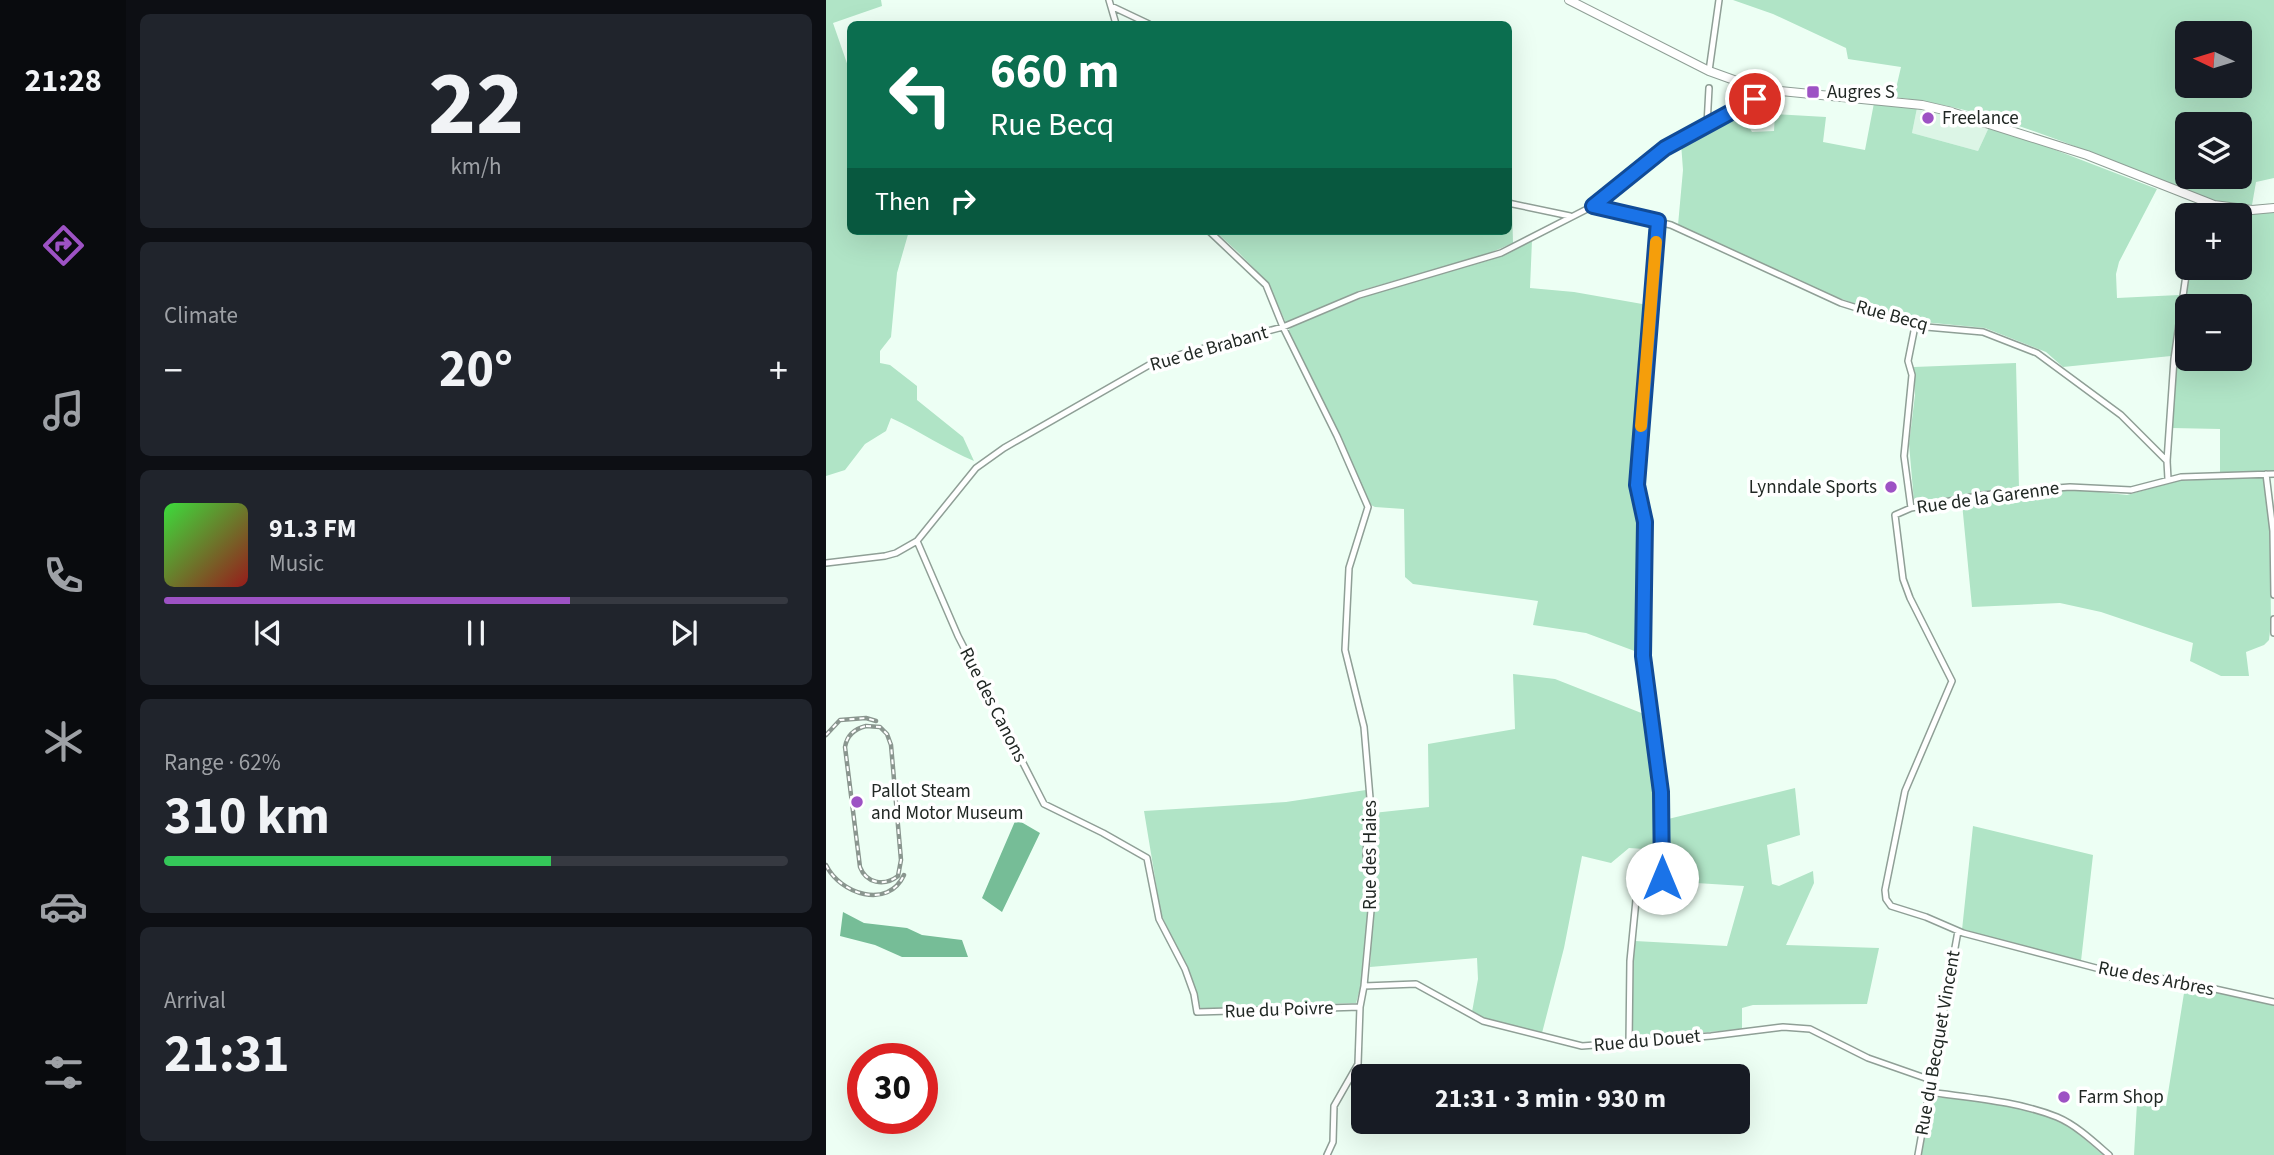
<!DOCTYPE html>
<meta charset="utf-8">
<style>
:root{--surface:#171b24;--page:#20242c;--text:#f1f3f6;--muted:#9ea1a6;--line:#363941;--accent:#9d52c4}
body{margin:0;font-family:"Source Sans 3",sans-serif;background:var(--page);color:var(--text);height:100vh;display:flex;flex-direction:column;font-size:26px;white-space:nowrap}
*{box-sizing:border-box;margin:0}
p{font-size:23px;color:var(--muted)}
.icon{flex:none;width:38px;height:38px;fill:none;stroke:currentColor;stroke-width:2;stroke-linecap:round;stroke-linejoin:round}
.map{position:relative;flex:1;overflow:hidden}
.sheet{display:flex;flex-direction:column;gap:14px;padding:14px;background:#0d0f14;width:700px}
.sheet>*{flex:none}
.hud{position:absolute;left:21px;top:21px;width:665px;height:214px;border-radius:10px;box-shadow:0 7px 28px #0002;background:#0b6e4f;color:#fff;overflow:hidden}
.needle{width:46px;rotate:274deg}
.buttons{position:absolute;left:1349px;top:21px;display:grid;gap:14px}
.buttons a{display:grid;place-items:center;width:77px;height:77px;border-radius:10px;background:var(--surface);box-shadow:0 7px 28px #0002;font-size:35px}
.speed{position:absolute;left:21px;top:1043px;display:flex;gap:14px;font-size:35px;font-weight:700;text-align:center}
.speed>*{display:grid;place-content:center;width:91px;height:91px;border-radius:50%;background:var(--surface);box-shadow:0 7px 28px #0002;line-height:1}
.speed .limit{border:10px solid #d22;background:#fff;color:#111}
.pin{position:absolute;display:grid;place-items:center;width:60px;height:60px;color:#fff;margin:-30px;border:4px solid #fff;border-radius:50%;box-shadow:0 2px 7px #0007}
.me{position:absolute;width:77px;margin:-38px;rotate:0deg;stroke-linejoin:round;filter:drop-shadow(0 0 5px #0008)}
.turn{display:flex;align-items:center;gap:24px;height:147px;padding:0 28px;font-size:32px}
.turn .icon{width:91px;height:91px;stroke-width:2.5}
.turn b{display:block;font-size:49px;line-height:60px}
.then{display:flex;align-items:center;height:66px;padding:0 28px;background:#0003;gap:14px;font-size:26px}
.big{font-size:52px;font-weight:700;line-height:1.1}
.sheet .widget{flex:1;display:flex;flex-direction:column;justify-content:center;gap:10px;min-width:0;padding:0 24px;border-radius:10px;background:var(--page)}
.sheet .dial{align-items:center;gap:0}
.dial b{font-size:91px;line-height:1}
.song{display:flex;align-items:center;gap:21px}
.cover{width:84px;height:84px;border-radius:10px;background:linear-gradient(135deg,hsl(120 70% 55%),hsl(0 70% 35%))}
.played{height:7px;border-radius:4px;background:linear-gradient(90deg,var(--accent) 65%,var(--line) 65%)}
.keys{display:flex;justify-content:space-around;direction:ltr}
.heat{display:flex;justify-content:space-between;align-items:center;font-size:38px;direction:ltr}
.charge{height:10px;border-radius:5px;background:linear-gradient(90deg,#34c759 62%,var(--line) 0)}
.trip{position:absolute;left:525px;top:1064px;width:399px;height:70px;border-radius:10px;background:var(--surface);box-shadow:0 7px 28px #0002;font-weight:700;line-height:70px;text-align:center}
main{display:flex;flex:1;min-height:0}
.tabs{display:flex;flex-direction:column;width:126px;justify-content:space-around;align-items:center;background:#090b0e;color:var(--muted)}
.tabs .icon{width:49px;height:49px}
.tabs .active{color:var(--accent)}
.tabs b{font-size:32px;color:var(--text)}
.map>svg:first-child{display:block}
.built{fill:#dcf5e6}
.green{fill:#b0e4c6;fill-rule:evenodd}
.water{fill:#76bd97}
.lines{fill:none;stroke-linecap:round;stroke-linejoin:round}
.street-casing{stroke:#8f9f96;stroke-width:8}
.primary-casing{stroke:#8f9f96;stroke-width:10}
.street{stroke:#fff;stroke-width:5}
.primary{stroke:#fff;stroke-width:8}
.rail-casing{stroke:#8a968f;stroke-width:4.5}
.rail{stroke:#fff;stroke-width:2;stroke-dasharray:5;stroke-linecap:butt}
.route-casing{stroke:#114b97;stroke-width:18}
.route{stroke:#1a73e8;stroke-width:12}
.slow{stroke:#f59e0b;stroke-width:12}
.poi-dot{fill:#9d52c4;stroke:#fff;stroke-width:2.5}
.labels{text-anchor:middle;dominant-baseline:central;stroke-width:7;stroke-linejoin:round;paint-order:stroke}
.poi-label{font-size:19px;fill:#212824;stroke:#fff;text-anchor:start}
.street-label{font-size:19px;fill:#212824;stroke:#fff}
</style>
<main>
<nav class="tabs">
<b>21:28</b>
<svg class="icon active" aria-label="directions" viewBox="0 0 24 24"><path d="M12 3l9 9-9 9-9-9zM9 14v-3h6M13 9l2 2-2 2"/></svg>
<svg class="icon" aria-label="music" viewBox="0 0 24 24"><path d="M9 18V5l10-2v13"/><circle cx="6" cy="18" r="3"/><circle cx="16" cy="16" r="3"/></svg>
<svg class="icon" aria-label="phone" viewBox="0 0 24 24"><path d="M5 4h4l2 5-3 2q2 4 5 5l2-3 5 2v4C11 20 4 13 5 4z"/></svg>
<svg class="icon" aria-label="climate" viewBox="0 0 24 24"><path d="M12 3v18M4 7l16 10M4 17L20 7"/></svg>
<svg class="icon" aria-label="car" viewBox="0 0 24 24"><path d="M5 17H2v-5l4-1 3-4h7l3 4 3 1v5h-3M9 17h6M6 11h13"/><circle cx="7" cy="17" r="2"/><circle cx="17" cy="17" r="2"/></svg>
<svg class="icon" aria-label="filters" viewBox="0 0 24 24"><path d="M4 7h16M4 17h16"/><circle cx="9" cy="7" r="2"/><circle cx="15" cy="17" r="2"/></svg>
</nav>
<section class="sheet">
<div class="widget dial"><b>22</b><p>km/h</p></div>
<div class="widget"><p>Climate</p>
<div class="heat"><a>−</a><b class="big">20°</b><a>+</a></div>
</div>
<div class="widget">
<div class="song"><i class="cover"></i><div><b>91.3 FM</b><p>Music</p></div></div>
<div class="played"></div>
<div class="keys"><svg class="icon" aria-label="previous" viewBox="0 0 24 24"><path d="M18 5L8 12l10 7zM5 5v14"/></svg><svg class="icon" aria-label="pause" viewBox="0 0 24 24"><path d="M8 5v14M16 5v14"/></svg><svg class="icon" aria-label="next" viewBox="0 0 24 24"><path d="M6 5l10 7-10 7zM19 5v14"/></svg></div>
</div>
<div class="widget"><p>Range · 62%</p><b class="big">310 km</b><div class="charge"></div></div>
<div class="widget"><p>Arrival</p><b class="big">21:31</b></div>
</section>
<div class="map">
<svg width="1448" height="1155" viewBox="0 0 1448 1155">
<rect width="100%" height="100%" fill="#edfff4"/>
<!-- built -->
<path class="built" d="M1091,108L1164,125L1152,151L1086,133Z"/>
<!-- green -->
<path class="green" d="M0,0H55L56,6L7,23L24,72V231H83L71,273L65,337L54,351V363L64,365L91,386V400L137,437L148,461C119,449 94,431 65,418L60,431L39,444L19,470L0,476Z
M907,0H1448V178L1430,182L1426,205C1371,204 1320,173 1269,154C1205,129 1136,104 1068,97L1075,67L1022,59L1020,48L947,14ZM1362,33H1414V86H1362ZM1362,124H1414V177H1362Z
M1048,103L1091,108L1086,133L1152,151L1164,125L1331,189L1293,262L1290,274L1291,298L1353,295L1345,356L1237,367L1220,352L1159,328L1087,321L1046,310L1005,295L852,225L857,170L855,143L914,111L926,132L948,131L949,114L1000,117L997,142L1039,150Z
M683,204L686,205L687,243L659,255L533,291L460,323L442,283L413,253L389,231H682Z
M1388,210L1419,215L1448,211V471L1394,473V429L1346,428L1351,355L1362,268H1414V215H1386ZM1362,306H1414V359H1362Z
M706,240L704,288L748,292L822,305L808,491L816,520L814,653L760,633L707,625L712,601L587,584L579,577L578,509L549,507L543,504L514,437L462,331L465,327L553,291L664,260Z
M1190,363L1193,488L1088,502L1083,444L1089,395L1088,367Z
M1437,476L1444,532L1445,622L1443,640L1438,645L1420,652L1423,676H1395L1364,661L1367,643L1275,612L1234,603L1146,607L1136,503L1244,489L1301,495L1351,481Z
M687,674L729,679L823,716L834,816L833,850L803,848L785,863L756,856L738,948L716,1033L656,1017L646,1012L652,979L651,958L544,967L549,880L543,855L547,813L603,807L602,744L689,729Z
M969,788L974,835L941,845L946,884L953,886L987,871L988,883L960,945L1053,948L1041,1004L927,1005L916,1008V1029L806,1039L805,997L809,941L901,946L918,886L838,881V820Z
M540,790C544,813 536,836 538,858C540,872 544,884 544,898L536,982L530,1003L375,1009L363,972L335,914L318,811L460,802Z
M1147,826L1267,855L1255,961L1136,930Z
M1362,986L1448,1005V1155H1308L1311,1103L1340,1106L1359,987Z
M1106,1097C1151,1100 1203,1103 1243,1127C1255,1135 1266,1146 1277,1155H1095Z"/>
<!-- water -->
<path class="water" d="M190,819L214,833L176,912L156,898Z
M17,912L38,923L81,928L96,935L136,940L142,957H76L49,945L14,936Z"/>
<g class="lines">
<defs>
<path id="street" d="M283,0L290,24
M285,6L323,24
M883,71L893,0
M881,125L883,88
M682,203L744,216
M767,206L845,225L1015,303L1089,326L1157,332L1211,353L1295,415L1341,461
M1383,215L1388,205
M383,231L440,285L457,327L511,436L542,507L523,568L519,650L538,727L544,798L540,855L547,889L538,986L534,1007L532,1064L508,1106L507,1142L501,1155
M1440,474L1447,531L1448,595
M1448,474L1355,477L1305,490L1244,487L1218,489L1157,495L1085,508L1069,515L1077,579L1084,598L1126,681L1079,791L1059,890L1060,899L1065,906L1100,917L1137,933L1308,978L1344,979L1448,1002
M1342,479L1341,461L1348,359L1362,261
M1085,508L1078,456L1086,375L1082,361L1089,326
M91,541L132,636L218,804L277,833L321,858L333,919L359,969L368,994L371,1012L534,1007
M0,563L59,556L70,553L91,541L150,468L178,448L330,361L457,327L533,295L675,253L767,206L839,148L944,90
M1448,619V633
M538,986L590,984L657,1021L756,1046L885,1036L957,1027L984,1029L1042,1058L1105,1080
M803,1043L804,961L811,890L833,881L836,878L835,792L817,656L819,522L811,485L832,221
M1103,1092C1145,1098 1191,1101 1231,1117C1250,1125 1267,1141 1283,1155
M1092,1155L1132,931"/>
<path id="primary" d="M743,0L883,71L908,80L944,90L1096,105L1122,111L1261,155L1388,205L1426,210L1448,208"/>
</defs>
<!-- street casing -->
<use href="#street" class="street-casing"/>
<!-- primary casing -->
<use href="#primary" class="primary-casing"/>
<!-- street -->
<use href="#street" class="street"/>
<!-- primary -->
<use href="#primary" class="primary"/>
<defs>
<path id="rail" d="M40,726L54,727L61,734L65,745L75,860L72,876C58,887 40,883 34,867L19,747C21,735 28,729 40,726Z
M0,735L14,720L40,718L50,721
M0,865C14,894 62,910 78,875"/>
</defs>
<!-- rail casing -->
<use href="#rail" class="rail-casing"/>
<!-- rail -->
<use href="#rail" class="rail"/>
</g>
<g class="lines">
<defs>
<path id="route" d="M836,878L835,792L817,656L819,522L811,485L832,221L767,206L839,148L929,99"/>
</defs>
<!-- route casing -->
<use href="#route" class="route-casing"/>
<!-- route -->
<use href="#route" class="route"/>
<!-- slow -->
<path class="slow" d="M815,426L830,242"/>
</g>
<!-- markers -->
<g class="poi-dot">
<rect x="980" y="85" width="14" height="14" rx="3.5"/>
<circle cx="1102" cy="118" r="7"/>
<circle cx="1065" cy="487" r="7"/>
<circle cx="31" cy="802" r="7"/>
<circle cx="1238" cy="1097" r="7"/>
</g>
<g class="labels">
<!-- poi labels -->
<g class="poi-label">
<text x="1001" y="92">Augres S</text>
<text x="1116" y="118">Freelance</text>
<text x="1051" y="487" text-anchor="end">Lynndale Sports</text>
<text x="45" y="791">Pallot Steam<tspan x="45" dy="22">and Motor Museum</tspan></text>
<text x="1252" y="1097">Farm Shop</text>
</g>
<!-- street labels -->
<g class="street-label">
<text transform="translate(1066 316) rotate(15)">Rue Becq</text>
<text transform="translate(383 349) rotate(-16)">Rue de Brabant</text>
<text transform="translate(1162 498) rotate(-8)">Rue de la Garenne</text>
<text transform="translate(167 705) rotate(63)">Rue des Canons</text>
<text transform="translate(544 855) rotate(-90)">Rue des Haies</text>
<text transform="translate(1330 979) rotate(11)">Rue des Arbres</text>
<text transform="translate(453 1010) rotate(-2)">Rue du Poivre</text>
<text transform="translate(821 1041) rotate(-5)">Rue du Douet</text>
<text transform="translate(1112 1043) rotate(-80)">Rue du Becquet Vincent</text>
</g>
</g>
</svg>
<div class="buttons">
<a><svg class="needle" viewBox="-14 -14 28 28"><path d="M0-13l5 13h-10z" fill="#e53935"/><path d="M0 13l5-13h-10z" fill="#9ea1a6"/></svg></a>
<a><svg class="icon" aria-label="layers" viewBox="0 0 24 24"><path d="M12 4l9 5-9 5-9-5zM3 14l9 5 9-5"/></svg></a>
<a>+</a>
<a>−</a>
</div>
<div class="speed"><div class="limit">30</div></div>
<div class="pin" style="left:929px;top:99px;background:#d93025"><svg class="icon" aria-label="arrive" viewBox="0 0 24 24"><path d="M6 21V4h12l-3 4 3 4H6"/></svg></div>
<svg class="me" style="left:836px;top:878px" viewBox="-20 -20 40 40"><circle r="19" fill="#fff"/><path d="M0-13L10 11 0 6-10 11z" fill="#1a73e8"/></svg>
<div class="trip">21:31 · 3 min · 930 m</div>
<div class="hud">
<div class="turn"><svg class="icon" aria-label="left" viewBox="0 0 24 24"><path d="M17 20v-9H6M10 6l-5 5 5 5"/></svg><div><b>660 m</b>Rue Becq</div></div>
<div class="then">Then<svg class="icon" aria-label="right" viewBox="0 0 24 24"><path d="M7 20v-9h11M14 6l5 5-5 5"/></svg></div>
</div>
</div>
</main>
